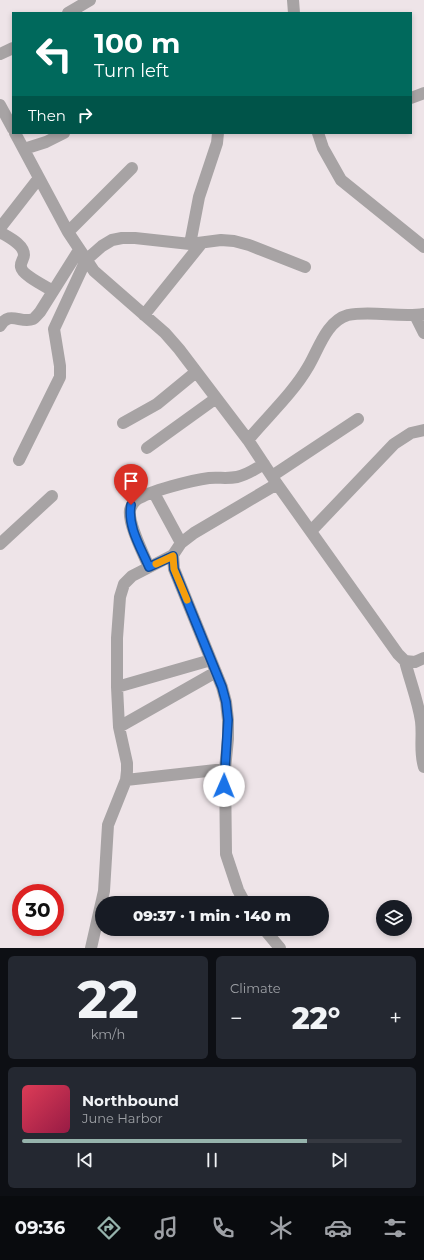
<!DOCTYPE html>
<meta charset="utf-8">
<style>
:root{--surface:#171b24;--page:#242831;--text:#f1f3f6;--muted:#9ea1a6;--line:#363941;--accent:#96b3ac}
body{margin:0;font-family:Montserrat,sans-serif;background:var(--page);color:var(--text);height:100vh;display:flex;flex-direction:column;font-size:15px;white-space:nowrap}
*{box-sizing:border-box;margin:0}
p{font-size:13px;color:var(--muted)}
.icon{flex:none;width:22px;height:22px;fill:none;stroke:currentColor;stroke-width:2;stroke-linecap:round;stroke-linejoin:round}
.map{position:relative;height:948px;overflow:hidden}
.sheet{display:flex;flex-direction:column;gap:8px;padding:8px;background:#0d0f14;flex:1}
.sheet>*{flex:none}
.banner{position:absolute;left:12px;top:12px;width:400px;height:122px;border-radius:0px;box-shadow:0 2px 6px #0003;background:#00695c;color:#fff;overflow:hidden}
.buttons{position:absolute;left:376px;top:900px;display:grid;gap:8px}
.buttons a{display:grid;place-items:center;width:36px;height:36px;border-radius:50%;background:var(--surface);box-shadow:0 2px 6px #0003;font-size:20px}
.speed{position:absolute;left:12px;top:884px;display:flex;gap:8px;font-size:20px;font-weight:700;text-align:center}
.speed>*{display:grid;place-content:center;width:52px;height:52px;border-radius:50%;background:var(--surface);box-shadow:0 2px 6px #0003;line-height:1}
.speed .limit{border:6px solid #d22;background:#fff;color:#111}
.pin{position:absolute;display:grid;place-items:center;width:34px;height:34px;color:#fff;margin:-41px -17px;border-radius:50% 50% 50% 0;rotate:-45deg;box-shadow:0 0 4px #0007}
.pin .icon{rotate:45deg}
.me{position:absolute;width:44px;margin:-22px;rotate:1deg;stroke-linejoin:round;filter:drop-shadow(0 0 3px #0008)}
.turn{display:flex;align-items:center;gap:14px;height:84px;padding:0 16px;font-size:18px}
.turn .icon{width:52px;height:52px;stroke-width:2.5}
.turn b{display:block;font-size:28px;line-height:34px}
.then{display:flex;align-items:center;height:38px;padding:0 16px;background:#0003;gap:8px;font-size:15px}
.big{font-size:30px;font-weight:800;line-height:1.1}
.sheet .widget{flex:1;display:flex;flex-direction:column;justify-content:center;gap:6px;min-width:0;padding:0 14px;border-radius:6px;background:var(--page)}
.sheet .dial{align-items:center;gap:0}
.dial b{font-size:52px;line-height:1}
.song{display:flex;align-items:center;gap:12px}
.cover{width:48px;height:48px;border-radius:6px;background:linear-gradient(135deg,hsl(350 70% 55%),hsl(340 70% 35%))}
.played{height:4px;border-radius:2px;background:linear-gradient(90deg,var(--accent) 75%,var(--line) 75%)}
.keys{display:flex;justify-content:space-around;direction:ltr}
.heat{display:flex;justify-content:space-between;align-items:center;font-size:22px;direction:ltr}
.sheet .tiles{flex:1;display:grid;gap:8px;grid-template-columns:1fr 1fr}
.widget:last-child{grid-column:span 2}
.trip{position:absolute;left:95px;top:896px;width:234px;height:40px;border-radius:20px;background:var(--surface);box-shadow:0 2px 6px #0003;font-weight:800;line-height:40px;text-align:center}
.dock{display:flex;height:64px;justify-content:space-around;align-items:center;background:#090b0e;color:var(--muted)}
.dock .icon{width:28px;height:28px}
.dock .current{color:var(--accent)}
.dock b{font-size:18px;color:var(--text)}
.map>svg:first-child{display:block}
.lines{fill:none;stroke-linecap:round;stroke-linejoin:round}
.street{stroke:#a7a3a4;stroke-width:12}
.route-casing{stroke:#114b97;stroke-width:10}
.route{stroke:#1a73e8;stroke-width:7}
.slow{stroke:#f59e0b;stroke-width:7}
</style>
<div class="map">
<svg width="424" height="948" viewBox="0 0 424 948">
<rect width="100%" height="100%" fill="#eee4e8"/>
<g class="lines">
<!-- street -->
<path class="street" d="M293,0L294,13
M68,13L90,0
M0,54L13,48
M411,98L424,93
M0,105L13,129
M15,133L68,232L94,271L165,333L179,349L248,440L277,484L398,654L405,661L415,662L424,658
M318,133L323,148L341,180L424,247
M24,149L46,142L64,133
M0,228L39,178
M0,232C8,237 24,244 24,255C24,259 20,262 21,267C22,275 45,286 53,291
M68,232L132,168
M190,244L199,197L217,143L218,133
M144,315L201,244
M415,315L424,333
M0,326C9,310 21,324 33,319C35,318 38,314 40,312L79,250
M123,423L157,404L196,372
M248,440C267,417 293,393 308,367C318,351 326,321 348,315C372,310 399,318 424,314
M147,448L215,399
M19,460L60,377V366L54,329L86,260L102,246L112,240L122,238H135L190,244L221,240L234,241L249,245L305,267
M272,476L358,419
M154,493L181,543
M311,531L394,444L411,433L424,430
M0,544L52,496
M149,567C143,553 128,524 130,510C131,506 133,503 136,500C149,491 193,480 209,478C218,477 227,479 237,477C247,475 255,469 264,464
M405,661C410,681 418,701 421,721C423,738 419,750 424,767
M117,687L211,660
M119,727L216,672
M126,780L225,769
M245,903L238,890L226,854L225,769L228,739V720L226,702L222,687L174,569L173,555L181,543L194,533L277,484
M264,929L280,948
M91,948L104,891L108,825L126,780L127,771V763L119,727L117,687V638L120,597L124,584L132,576L173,555"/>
</g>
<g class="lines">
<defs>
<path id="route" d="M131,505C127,526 141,548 149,567L173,556L174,569L222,687L226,702L228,720L224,786"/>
</defs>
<!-- route casing -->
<use href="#route" class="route-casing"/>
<!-- route -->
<use href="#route" class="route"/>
<!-- slow -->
<path class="slow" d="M156,564L173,556L174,569L187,600"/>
</g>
</svg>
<div class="buttons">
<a><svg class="icon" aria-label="layers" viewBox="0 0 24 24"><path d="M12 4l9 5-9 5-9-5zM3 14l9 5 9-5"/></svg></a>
</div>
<div class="speed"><div class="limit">30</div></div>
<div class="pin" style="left:131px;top:505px;background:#d93025"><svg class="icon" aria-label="arrive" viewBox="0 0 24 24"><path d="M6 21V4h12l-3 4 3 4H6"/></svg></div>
<svg class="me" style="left:224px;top:786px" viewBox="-20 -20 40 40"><circle r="19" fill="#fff"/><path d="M0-13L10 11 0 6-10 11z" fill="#1a73e8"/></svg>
<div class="trip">09:37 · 1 min · 140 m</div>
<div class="banner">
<div class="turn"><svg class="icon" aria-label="left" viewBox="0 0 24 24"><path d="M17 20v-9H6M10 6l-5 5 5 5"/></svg><div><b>100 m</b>Turn left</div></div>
<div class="then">Then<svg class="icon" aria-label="right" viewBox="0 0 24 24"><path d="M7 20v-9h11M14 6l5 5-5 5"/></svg></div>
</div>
</div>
<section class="sheet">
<div class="tiles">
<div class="widget dial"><b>22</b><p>km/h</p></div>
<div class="widget"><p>Climate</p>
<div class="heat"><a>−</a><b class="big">22°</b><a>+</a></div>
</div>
<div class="widget">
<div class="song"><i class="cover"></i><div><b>Northbound</b><p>June Harbor</p></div></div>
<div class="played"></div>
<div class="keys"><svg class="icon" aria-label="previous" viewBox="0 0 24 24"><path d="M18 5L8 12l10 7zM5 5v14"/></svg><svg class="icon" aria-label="pause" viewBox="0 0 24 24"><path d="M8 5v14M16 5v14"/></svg><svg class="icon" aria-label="next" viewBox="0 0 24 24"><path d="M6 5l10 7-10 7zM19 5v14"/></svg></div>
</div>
</div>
</section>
<nav class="dock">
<b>09:36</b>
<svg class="icon current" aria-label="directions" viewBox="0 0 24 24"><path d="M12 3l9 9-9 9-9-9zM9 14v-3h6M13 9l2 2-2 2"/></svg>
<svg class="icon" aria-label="music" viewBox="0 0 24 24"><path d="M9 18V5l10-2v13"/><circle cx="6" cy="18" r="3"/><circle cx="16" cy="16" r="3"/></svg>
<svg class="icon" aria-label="phone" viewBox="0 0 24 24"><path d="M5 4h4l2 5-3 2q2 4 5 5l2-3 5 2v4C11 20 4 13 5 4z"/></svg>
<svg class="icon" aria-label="climate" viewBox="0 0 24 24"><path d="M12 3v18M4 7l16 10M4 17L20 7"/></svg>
<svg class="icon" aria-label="car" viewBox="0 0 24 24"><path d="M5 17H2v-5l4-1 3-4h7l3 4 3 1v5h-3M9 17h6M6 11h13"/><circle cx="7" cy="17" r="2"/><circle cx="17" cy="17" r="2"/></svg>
<svg class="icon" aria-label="filters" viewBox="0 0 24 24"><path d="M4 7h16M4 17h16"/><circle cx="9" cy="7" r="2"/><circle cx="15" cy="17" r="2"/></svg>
</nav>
